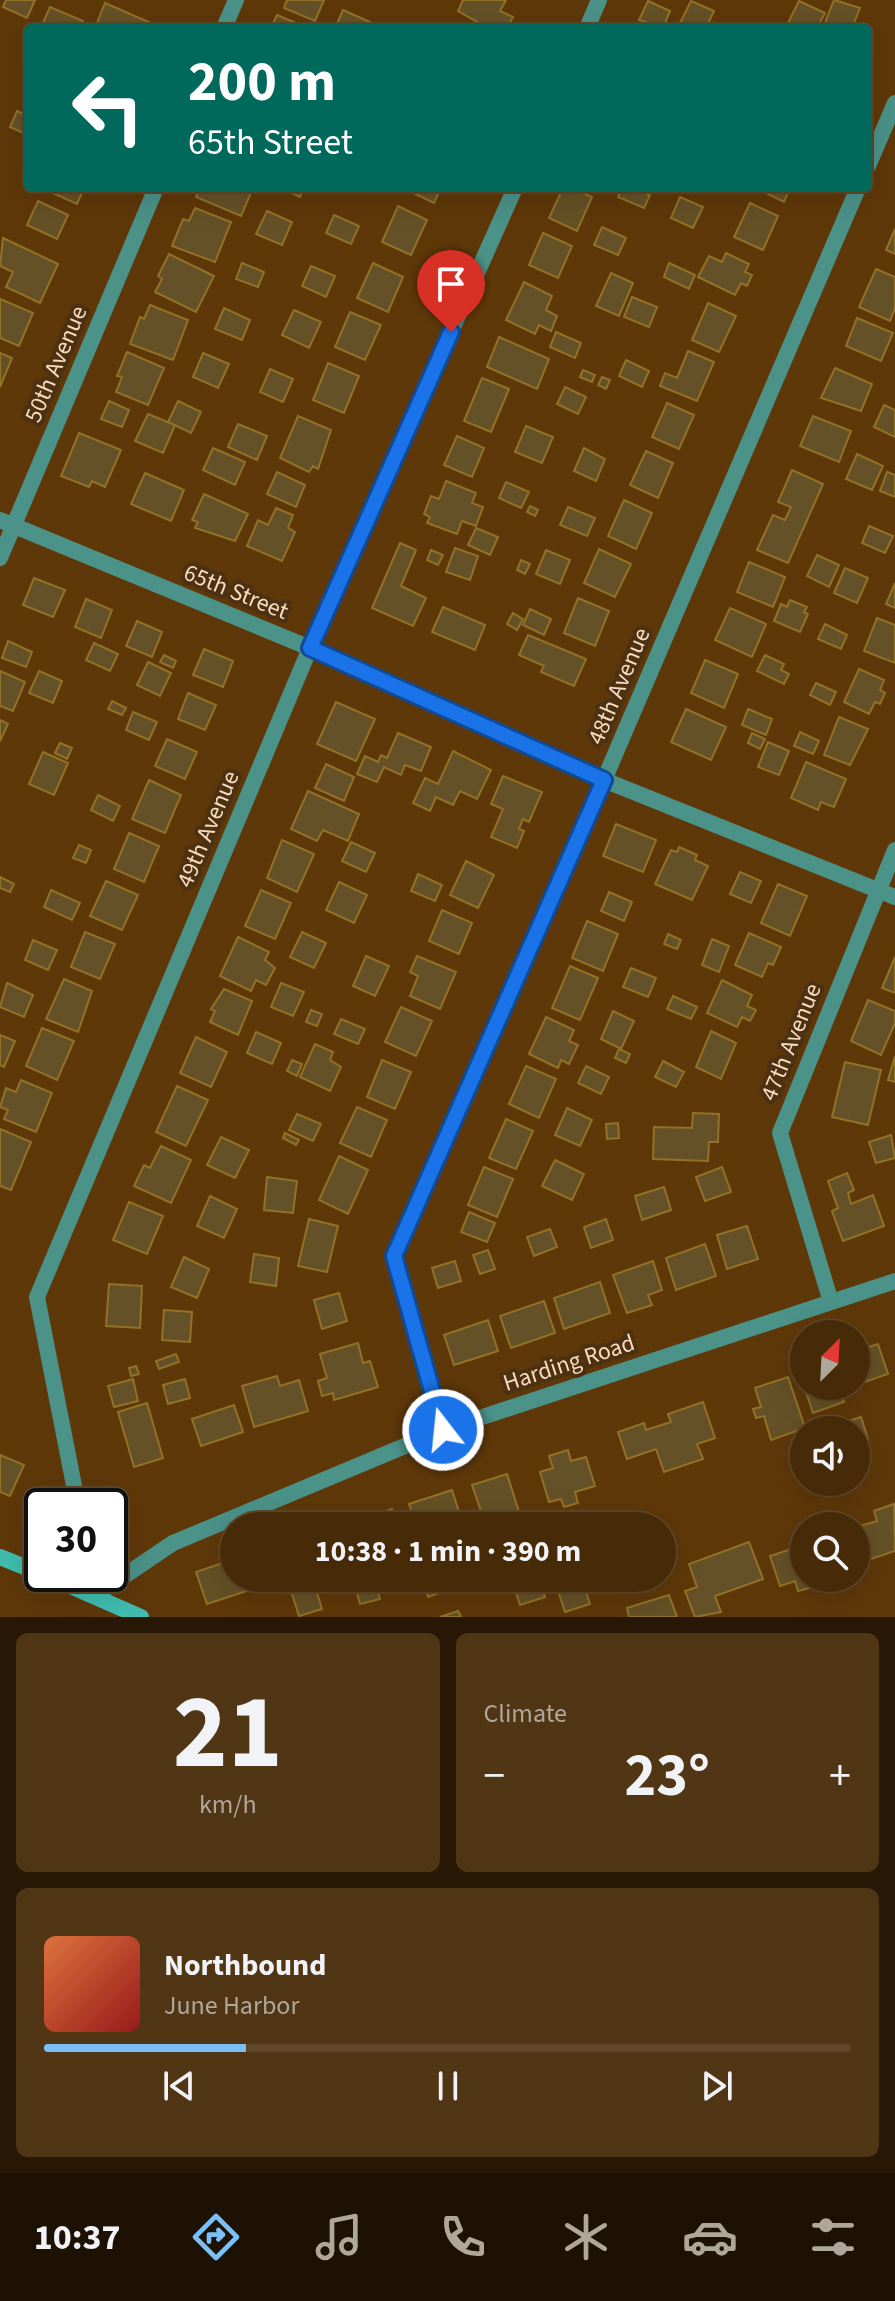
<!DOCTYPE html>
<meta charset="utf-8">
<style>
:root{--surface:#472a07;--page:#513615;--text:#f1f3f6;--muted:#b0a79b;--line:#5f4628;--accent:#7abff8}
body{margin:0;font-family:"Source Sans 3",sans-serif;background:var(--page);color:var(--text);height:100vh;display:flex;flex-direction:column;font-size:30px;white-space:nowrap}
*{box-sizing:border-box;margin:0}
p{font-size:26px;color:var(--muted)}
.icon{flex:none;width:44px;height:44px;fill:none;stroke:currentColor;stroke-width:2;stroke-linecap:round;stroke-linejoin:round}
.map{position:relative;height:1617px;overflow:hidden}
.side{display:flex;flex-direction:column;gap:16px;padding:16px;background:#271704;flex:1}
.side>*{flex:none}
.hud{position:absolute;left:24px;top:24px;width:848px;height:168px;border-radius:8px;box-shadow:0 8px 32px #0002,0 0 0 2px var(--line);background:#00695c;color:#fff;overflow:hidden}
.needle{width:52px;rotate:24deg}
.tools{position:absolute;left:790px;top:1320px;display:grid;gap:16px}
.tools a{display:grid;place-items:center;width:80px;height:80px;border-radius:50%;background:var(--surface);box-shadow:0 8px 32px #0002,0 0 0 2px var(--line);font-size:40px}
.speed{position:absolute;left:24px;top:1488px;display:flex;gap:16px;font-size:40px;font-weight:700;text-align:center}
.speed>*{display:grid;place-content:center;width:104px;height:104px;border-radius:50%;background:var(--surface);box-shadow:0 8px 32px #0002,0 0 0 2px var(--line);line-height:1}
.speed .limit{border:4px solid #111;border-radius:12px;background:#fff;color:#111}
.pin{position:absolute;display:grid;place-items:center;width:68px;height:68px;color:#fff;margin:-82px -34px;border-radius:50% 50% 50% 0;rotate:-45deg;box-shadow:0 0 8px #0007}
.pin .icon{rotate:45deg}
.me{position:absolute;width:88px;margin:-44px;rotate:344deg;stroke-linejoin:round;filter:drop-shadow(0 0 6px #0008)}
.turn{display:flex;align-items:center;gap:28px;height:168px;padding:0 32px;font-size:36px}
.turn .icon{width:104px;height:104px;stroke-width:2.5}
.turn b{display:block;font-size:56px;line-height:68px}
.big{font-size:60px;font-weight:700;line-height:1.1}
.side .tile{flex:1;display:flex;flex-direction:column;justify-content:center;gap:12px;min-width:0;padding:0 28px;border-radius:12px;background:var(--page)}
.side .dial{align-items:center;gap:0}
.dial b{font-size:104px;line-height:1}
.song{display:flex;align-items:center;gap:24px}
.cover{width:96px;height:96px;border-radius:12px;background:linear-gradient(135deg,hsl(20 70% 55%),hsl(0 70% 35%))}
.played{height:8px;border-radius:4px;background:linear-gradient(90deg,var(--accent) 25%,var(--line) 25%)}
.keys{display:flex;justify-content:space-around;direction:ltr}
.heat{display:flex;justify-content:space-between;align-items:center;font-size:44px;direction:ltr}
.side .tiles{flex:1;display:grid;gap:16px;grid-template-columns:1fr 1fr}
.tile:last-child{grid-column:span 2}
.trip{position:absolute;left:220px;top:1512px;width:456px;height:80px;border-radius:40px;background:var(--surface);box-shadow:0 8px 32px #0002,0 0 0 2px var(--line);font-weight:700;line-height:80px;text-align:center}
.dock{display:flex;height:128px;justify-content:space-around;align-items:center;background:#1c1103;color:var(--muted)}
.dock .icon{width:56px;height:56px}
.dock .current{color:var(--accent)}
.dock b{font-size:36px;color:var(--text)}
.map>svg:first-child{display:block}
.building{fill:#655127;stroke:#927227;stroke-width:2}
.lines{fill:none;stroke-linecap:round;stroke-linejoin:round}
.street{stroke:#4b9289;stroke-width:16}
.secondary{stroke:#40bdb0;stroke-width:16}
.route-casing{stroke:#114b97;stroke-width:20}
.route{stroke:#1a73e8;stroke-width:14}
.labels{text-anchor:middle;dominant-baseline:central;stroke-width:8;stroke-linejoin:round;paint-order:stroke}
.street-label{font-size:24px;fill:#f9dbbf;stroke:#4d3113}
</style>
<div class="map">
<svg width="895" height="1617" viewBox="0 0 895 1617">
<rect width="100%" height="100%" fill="#5f3809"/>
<!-- building -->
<path class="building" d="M6,0H35L27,18L3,7Z
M287,0H324L315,21L284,8Z
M463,0H506L500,11L513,17L507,28H488L458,11Z
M834,0L860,8L852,28H837L825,23Z
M648,1L670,11L663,28L639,20Z
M691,1L714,11L706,28H690L680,23Z
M799,1L825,13L817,28H798L788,23Z
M105,3L151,23L149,28H95Z
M50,7L83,21L80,28L42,25Z
M343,10L370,22L367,28H335Z
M277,15L308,28H271Z
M17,111L28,116V135L10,127Z
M49,188H84L77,204L48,191Z
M200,188H253L241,216L196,197Z
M281,188H304L300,197Z
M403,188H441L434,203Z
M563,188H572L592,197L577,231L549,218Z
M622,188H633L650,195L644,208L618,197Z
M756,188H790L784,202Z
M680,197L703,207L693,228L671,218Z
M38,201L68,215L57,239L27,225Z
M750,203L778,216L763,250L734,237Z
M398,206L427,220L411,255L382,242Z
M195,208L231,222L215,262L172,246L183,219L189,221Z
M267,211L292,222L282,245L256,234Z
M334,215L359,226L351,244L326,233Z
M602,227L626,238L618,255L594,245Z
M895,229V254L886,250Z
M543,233L572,246L558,278L529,265Z
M3,238L58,264L40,303L6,287L13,272L0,266Z
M726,253L749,264L745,272L752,275L747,286L741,283L735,295L698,277L709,256L722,262Z
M169,254L214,276L196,312L155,292L162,279L158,276Z
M242,263L264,272L258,287L236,279Z
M373,263L403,277L388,312L357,298Z
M669,263L695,275L689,289L664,277Z
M311,266L335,276L326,297L302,286Z
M876,269L895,277V308L890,321L859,307Z
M611,273L633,283L619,316L596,306Z
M524,282L552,296L546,310L557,316L551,331L539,325L535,334L506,320Z
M632,297L657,307L649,327L624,317Z
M0,299L33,313L19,346L0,338Z
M708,303L736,316L719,352L692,340Z
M150,305L188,320L173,360L130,344L140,317L144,319Z
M224,308L250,320L242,340L215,329Z
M294,310L321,322L309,348L282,335Z
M350,312L381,325L365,360L335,347Z
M857,318L893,333L881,361L846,346Z
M556,332L581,343L575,358L550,347Z
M499,337L549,359L537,389L487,367Z
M688,351L714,362L697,401L660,386L665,373L677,378Z
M127,352L164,368L148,405L116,392L122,377L117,376Z
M0,353L12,358L0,387Z
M203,353L229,364L218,388L193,377Z
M626,360L649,371L642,387L619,376Z
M328,363L359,376L344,413L313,400Z
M835,368L872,384L861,411L821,398Z
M270,369L293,379L283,402L260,392Z
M583,370L595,375L592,382L580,377Z
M602,377L610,380L606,389L598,385Z
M482,378L509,389L491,432L464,421Z
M565,387L586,397L578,414L557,404Z
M109,401L129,410L122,427L101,419Z
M178,401L201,412L191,433L168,422Z
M667,403L694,415L679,449L652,437Z
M884,405L895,410V437L874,427Z
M148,414L175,425L163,453L135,441Z
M298,416L331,430L318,469L313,466L309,472L280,458Z
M813,416L851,431L839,462L800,446Z
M238,424L267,436L257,460L228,447Z
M526,426L553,437L542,463L515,452Z
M79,433L121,450L105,487L92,481L89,487L61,476Z
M457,436L484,448L472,477L444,465Z
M213,448L245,462L235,485L203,470Z
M584,448L605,459L596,481L574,471Z
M646,451L673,463L658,498L630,485Z
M857,454L883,466L872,490L846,479Z
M792,470L823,484L788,563L757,550L773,515L785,520L791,507L778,502Z
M277,472L305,485L296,507L267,494Z
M887,472L895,475V497L880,491Z
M145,473L184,490L171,521L131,504Z
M446,481L476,493L472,503L483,507L476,526L462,521L457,534L427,523L430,517L424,514L431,496L439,499Z
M506,482L529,492L521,508L499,498Z
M204,494L248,514L235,541L195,528L198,522L192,520Z
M624,500L652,513L636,549L608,536Z
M530,506L538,510L535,516L527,512Z
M568,507L595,518L587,536L560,525Z
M276,508L293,515L288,528L295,532L282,561L247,546L258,520L268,525Z
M869,526L893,536L885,553L862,543Z
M476,528L498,537L490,555L468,545Z
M400,543L416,550L401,586L426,598L413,626L372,608Z
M455,548L478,556L470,580L446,572Z
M599,549L631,564L615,597L584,583Z
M431,550L443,555L438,565L427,560Z
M546,550L570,560L560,584L536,574Z
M817,555L839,565L829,587L807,576Z
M521,560L530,564L525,574L517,570Z
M749,562L785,577L773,607L737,592Z
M845,568L868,578L857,603L834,593Z
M34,578L65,590L53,617L23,605Z
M895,583V608L886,604Z
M578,598L609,611L595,646L564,633Z
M86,599L112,610L101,638L75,627Z
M790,600L807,607L804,612L808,614L800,632L774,621L781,604L787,607Z
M443,607L485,625L475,650L432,632Z
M730,608L766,624L752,657L715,640Z
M530,609L551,619L544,635L523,625Z
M513,613L523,619L517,630L507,624Z
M877,618L895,625V663L864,651Z
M137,621L162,632L152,657L126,646Z
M825,624L847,635L841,649L818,639Z
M528,635L586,659L574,686L541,672L544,666L519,655Z
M8,641L32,652L26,667L2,658Z
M94,643L118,654L110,671L86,660Z
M204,649L233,661L223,687L193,675Z
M164,655L176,661L173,668L160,662Z
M765,655L784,664L781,670L789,674L784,684L757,671Z
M705,660L738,674L724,708L691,693Z
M148,662L171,673L160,696L137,685Z
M859,669L884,680L880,690L885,693L880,704L875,702L869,714L844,702Z
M0,671L25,682L13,711L0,706Z
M39,671L62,681L53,703L29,693Z
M816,683L836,692L830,705L810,695Z
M188,693L216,705L205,730L178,719Z
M112,701L126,708L122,715L108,709Z
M336,702L375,719L356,761L317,744Z
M686,709L726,727L711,760L671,742Z
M748,709L772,719L766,735L742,725Z
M133,712L157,722L149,740L126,730Z
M839,717L868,729L850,765L824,755Z
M0,720L8,724L0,741Z
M800,732L819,741L813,754L794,746Z
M398,733L431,747L421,771L405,765L401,775L384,767L377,782L357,774L365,756L378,762L381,755L387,758Z
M752,733L765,739L760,749L748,743Z
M167,739L197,752L185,779L155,766Z
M768,742L789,751L779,775L758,767Z
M60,743L72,748L67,759L55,753Z
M453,751L491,770L477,799L460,791L453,805L436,797L430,811L413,803L425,778L438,784Z
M43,752L68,763L54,795L29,784Z
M806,762L846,779L834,807L821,802L818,810L791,798Z
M326,764L354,777L344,801L315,788Z
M503,776L542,792L529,822L523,819L519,829L524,831L517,848L491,837L503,809L491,804Z
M149,780L181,795L165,833L132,819Z
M308,791L359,814L348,841L323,830L317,841L291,829Z
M98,795L120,806L113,821L91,810Z
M616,824L656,840L643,872L603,856Z
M129,833L159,846L144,882L114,869Z
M282,840L314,854L297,892L267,878Z
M351,842L375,853L366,872L342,861Z
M79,845L91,850L86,863L73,858Z
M679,847L697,855L695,860L708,866L692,900L655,884L671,850L677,852Z
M466,861L494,875L478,908L450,895Z
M740,872L761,881L751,903L730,894Z
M418,874L442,885L435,901L411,891Z
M0,877L14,884L10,892L0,888Z
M106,881L138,895L122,930L90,916Z
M339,882L367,895L354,923L326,910Z
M778,884L807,896L790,936L761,923Z
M51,890L80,903L72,920L44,907Z
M261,890L291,903L275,939L245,926Z
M609,892L632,902L624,921L601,911Z
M442,910L472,923L459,954L429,941Z
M587,921L618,934L603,971L572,958Z
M85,932L115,944L100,979L71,967Z
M302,932L326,943L314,968L290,957Z
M749,933L781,947L773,965L768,963L762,977L735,965Z
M668,934L681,940L677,949L664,944Z
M238,937L269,952L265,960L275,968L266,985L256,980L251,991L220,976Z
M712,939L729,946L719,972L702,965Z
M33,940L57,950L48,970L25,960Z
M366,956L389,966L375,996L353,986Z
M417,956L456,972L440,1009L410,996L418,976L410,972Z
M895,957V993L882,988Z
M570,966L598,978L580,1020L552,1008Z
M631,968L656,978L648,997L623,987Z
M64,979L92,991L78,1032L46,1019Z
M722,980L752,995L747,1006L756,1010L750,1021L742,1017L737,1027L707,1013Z
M7,983L33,995L24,1017L0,1007Z
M281,983L304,992L293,1016L271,1007Z
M224,989L252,1001L238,1035L210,1022L215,1011L211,1009Z
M673,996L697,1007L691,1019L667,1009Z
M868,1000L895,1011V1023L881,1055L851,1041Z
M401,1007L432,1021L416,1056L385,1042Z
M311,1010L322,1014L317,1026L306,1022Z
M613,1011L634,1021L621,1049L601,1039Z
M546,1017L574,1030L569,1041L578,1045L569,1064L561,1060L558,1068L529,1054Z
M341,1019L365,1029L358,1044L334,1034Z
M42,1028L74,1041L57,1080L26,1066Z
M711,1031L736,1043L721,1079L696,1067Z
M256,1032L281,1043L272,1064L247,1053Z
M0,1035L15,1041L4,1067L0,1065Z
M196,1037L227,1052L211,1087L180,1073Z
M315,1044L333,1052L330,1060L341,1067L330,1091L300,1077Z
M619,1049L630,1054L626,1063L615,1058Z
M895,1056V1082L888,1080Z
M292,1060L302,1064L297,1076L287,1071Z
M382,1060L411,1072L395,1109L367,1097Z
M663,1061L684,1072L676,1087L655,1077Z
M845,1062L881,1070L868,1125L832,1117Z
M526,1066L556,1079L539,1118L509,1104Z
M586,1066L609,1077L601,1094L578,1083Z
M21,1080L52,1093L36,1132L4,1119L8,1110L0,1107L6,1088L16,1092Z
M177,1086L208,1100L186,1146L156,1132Z
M357,1107L387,1120L371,1157L340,1143Z
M567,1108L592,1120L580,1146L555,1135Z
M693,1113L719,1114L718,1142H709L708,1161L653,1159L654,1127L692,1128Z
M297,1114L321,1124L313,1141L289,1130Z
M506,1119L533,1131L516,1169L489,1158Z
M618,1123L619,1138L607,1139L606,1124Z
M0,1129L31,1142L11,1190L0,1186Z
M285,1133L299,1140L296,1145L283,1138Z
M891,1135L895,1158L876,1163L869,1142Z
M221,1137L249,1150L235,1178L207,1165Z
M161,1146L191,1160L171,1203L134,1186L144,1165L150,1168Z
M339,1156L368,1170L348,1214L319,1200Z
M555,1160L584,1174L572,1200L542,1186Z
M484,1167L513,1179L497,1217L468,1205Z
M722,1167L731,1192L705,1201L696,1177Z
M847,1173L854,1190L848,1193L851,1204L873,1195L884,1226L843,1241L832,1211L838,1208L828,1181Z
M267,1177L297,1181L293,1213L264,1210Z
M664,1187L671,1210L642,1220L635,1196Z
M210,1196L237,1209L224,1238L197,1226Z
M129,1202L163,1216L147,1254L113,1240Z
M469,1212L495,1223L487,1242L461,1232Z
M309,1219L338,1226L327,1272L298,1266Z
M606,1219L613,1240L591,1248L584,1227Z
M747,1226L758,1259L727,1269L717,1235Z
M550,1229L557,1247L534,1256L527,1237Z
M705,1244L716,1276L676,1290L666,1258Z
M488,1250L495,1269L480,1274L473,1255Z
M254,1254L279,1258L276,1286L250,1282Z
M184,1257L209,1269L197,1298L171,1287Z
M455,1261L461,1281L438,1288L432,1268Z
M653,1261L662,1290L648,1295L652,1305L627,1313L613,1275Z
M600,1282L610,1313L564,1329L554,1298Z
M109,1284L142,1286L140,1328L106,1326Z
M339,1293L347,1321L322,1329L314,1300Z
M544,1301L555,1333L511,1348L500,1316Z
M164,1310L192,1312L190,1342L162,1340Z
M488,1320L498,1351L454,1365L444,1335Z
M358,1343L363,1363L370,1361L378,1387L334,1400L333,1393L322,1396L318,1381L327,1378L320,1354Z
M878,1344L888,1374L859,1384L856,1351Z
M176,1354L179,1362L159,1369L156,1361Z
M136,1366L139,1374L131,1376L129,1368Z
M804,1373V1386H838L844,1402L813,1413L800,1374Z
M277,1376L280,1386L299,1380L308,1411L254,1427L242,1386Z
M788,1377L805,1428L771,1440L764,1416L756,1418L753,1409L761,1407L755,1388Z
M133,1379L138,1401L114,1407L108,1386Z
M185,1379L190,1398L168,1404L163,1385Z
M703,1402L715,1438L697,1444L703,1459L664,1472L656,1449L627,1459L618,1432L644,1423L646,1430L671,1422L668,1414Z
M147,1403L163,1458L134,1467L118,1412Z
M234,1405L243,1432L201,1446L192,1419Z
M861,1417L868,1439L856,1442V1430H839L838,1424Z
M568,1450L571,1461L586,1457L595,1486L575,1492L578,1503L564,1507L561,1499L549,1502L540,1472L553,1468L549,1456Z
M0,1455L24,1465L10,1496L0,1492Z
M507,1474L520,1515L486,1526L472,1485Z
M452,1490L461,1518L437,1526H416L409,1504Z
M894,1504L895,1551L865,1561L856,1527L877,1521L874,1511Z
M392,1509L397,1526H352L351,1522Z
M749,1542L763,1579L715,1596L721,1612L695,1617L685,1591L697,1587L689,1564Z
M804,1545V1578H815L817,1586L798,1591L795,1581L780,1586L770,1556Z
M234,1559V1578H269L271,1583L207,1604L196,1572Z
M353,1578H374L380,1599L360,1604Z
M421,1578H449L453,1588L428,1597Z
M527,1578H539L545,1597L520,1605L513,1583Z
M583,1583L590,1604L565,1612L558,1591Z
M315,1586L322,1609L299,1616L292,1594Z
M669,1595L677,1617H629L627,1608Z
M458,1611L461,1617H440Z"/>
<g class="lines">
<!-- street -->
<path class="street" d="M224,28L236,0
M587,28L599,0
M868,166L895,103
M0,520L310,648L604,780L895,897
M0,558L156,188
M831,1302L780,1133L895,850
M443,1430L394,1256L604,780L858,188
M78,1506L37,1297L310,648L515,188
M92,1574L96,1595L173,1543L443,1430L895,1281"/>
<!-- secondary -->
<path class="secondary" d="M0,1557L42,1574
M43,1574L141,1617"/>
</g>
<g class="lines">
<defs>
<path id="route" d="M443,1430L394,1256L604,780L310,648L451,332"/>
</defs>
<!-- route casing -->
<use href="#route" class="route-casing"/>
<!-- route -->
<use href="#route" class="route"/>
</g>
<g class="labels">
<!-- street labels -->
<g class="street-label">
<text transform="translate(56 364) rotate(-67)">50th Avenue</text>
<text transform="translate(236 592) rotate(22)">65th Street</text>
<text transform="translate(619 686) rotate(-67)">48th Avenue</text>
<text transform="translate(208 829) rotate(-67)">49th Avenue</text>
<text transform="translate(791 1042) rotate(-68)">47th Avenue</text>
<text transform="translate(569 1363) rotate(-18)">Harding Road</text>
</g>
</g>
</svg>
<div class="tools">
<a><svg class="needle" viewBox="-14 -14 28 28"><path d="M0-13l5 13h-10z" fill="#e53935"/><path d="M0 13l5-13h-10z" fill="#b0a79b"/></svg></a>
<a><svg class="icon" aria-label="sound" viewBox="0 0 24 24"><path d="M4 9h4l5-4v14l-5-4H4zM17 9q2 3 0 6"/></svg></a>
<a><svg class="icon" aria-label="search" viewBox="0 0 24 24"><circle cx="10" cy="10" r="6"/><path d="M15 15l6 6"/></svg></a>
</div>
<div class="speed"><div class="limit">30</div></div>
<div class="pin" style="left:451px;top:332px;background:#d93025"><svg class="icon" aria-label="arrive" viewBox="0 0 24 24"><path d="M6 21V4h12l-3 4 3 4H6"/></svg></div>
<svg class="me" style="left:443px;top:1430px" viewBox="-20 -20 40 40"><circle r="17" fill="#1a73e8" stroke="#fff" stroke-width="3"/><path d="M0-11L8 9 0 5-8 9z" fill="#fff"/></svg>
<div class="trip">10:38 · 1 min · 390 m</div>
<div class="hud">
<div class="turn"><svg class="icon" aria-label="left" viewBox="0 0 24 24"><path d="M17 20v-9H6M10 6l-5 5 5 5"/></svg><div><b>200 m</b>65th Street</div></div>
</div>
</div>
<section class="side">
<div class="tiles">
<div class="tile dial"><b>21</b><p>km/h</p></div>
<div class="tile"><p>Climate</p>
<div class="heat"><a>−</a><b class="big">23°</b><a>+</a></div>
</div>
<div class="tile">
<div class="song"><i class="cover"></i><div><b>Northbound</b><p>June Harbor</p></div></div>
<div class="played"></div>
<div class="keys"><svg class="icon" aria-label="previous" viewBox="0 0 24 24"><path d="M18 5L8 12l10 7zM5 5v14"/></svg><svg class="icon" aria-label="pause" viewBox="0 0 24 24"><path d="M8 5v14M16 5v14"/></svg><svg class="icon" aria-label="next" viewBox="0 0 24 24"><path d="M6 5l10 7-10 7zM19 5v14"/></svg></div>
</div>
</div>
</section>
<nav class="dock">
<b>10:37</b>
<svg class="icon current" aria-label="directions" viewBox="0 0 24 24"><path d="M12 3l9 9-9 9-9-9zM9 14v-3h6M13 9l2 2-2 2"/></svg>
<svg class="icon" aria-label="music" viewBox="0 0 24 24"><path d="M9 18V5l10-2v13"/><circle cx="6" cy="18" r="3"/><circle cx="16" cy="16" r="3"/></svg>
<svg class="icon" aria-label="phone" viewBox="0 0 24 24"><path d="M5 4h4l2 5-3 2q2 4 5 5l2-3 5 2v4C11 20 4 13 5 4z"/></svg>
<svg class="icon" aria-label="climate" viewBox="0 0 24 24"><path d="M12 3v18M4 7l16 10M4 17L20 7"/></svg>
<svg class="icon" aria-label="car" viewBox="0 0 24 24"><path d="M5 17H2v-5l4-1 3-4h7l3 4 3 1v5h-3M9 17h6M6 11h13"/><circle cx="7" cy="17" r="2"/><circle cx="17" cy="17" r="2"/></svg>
<svg class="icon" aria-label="filters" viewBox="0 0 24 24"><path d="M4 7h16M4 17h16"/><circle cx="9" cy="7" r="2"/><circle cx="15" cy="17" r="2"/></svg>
</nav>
